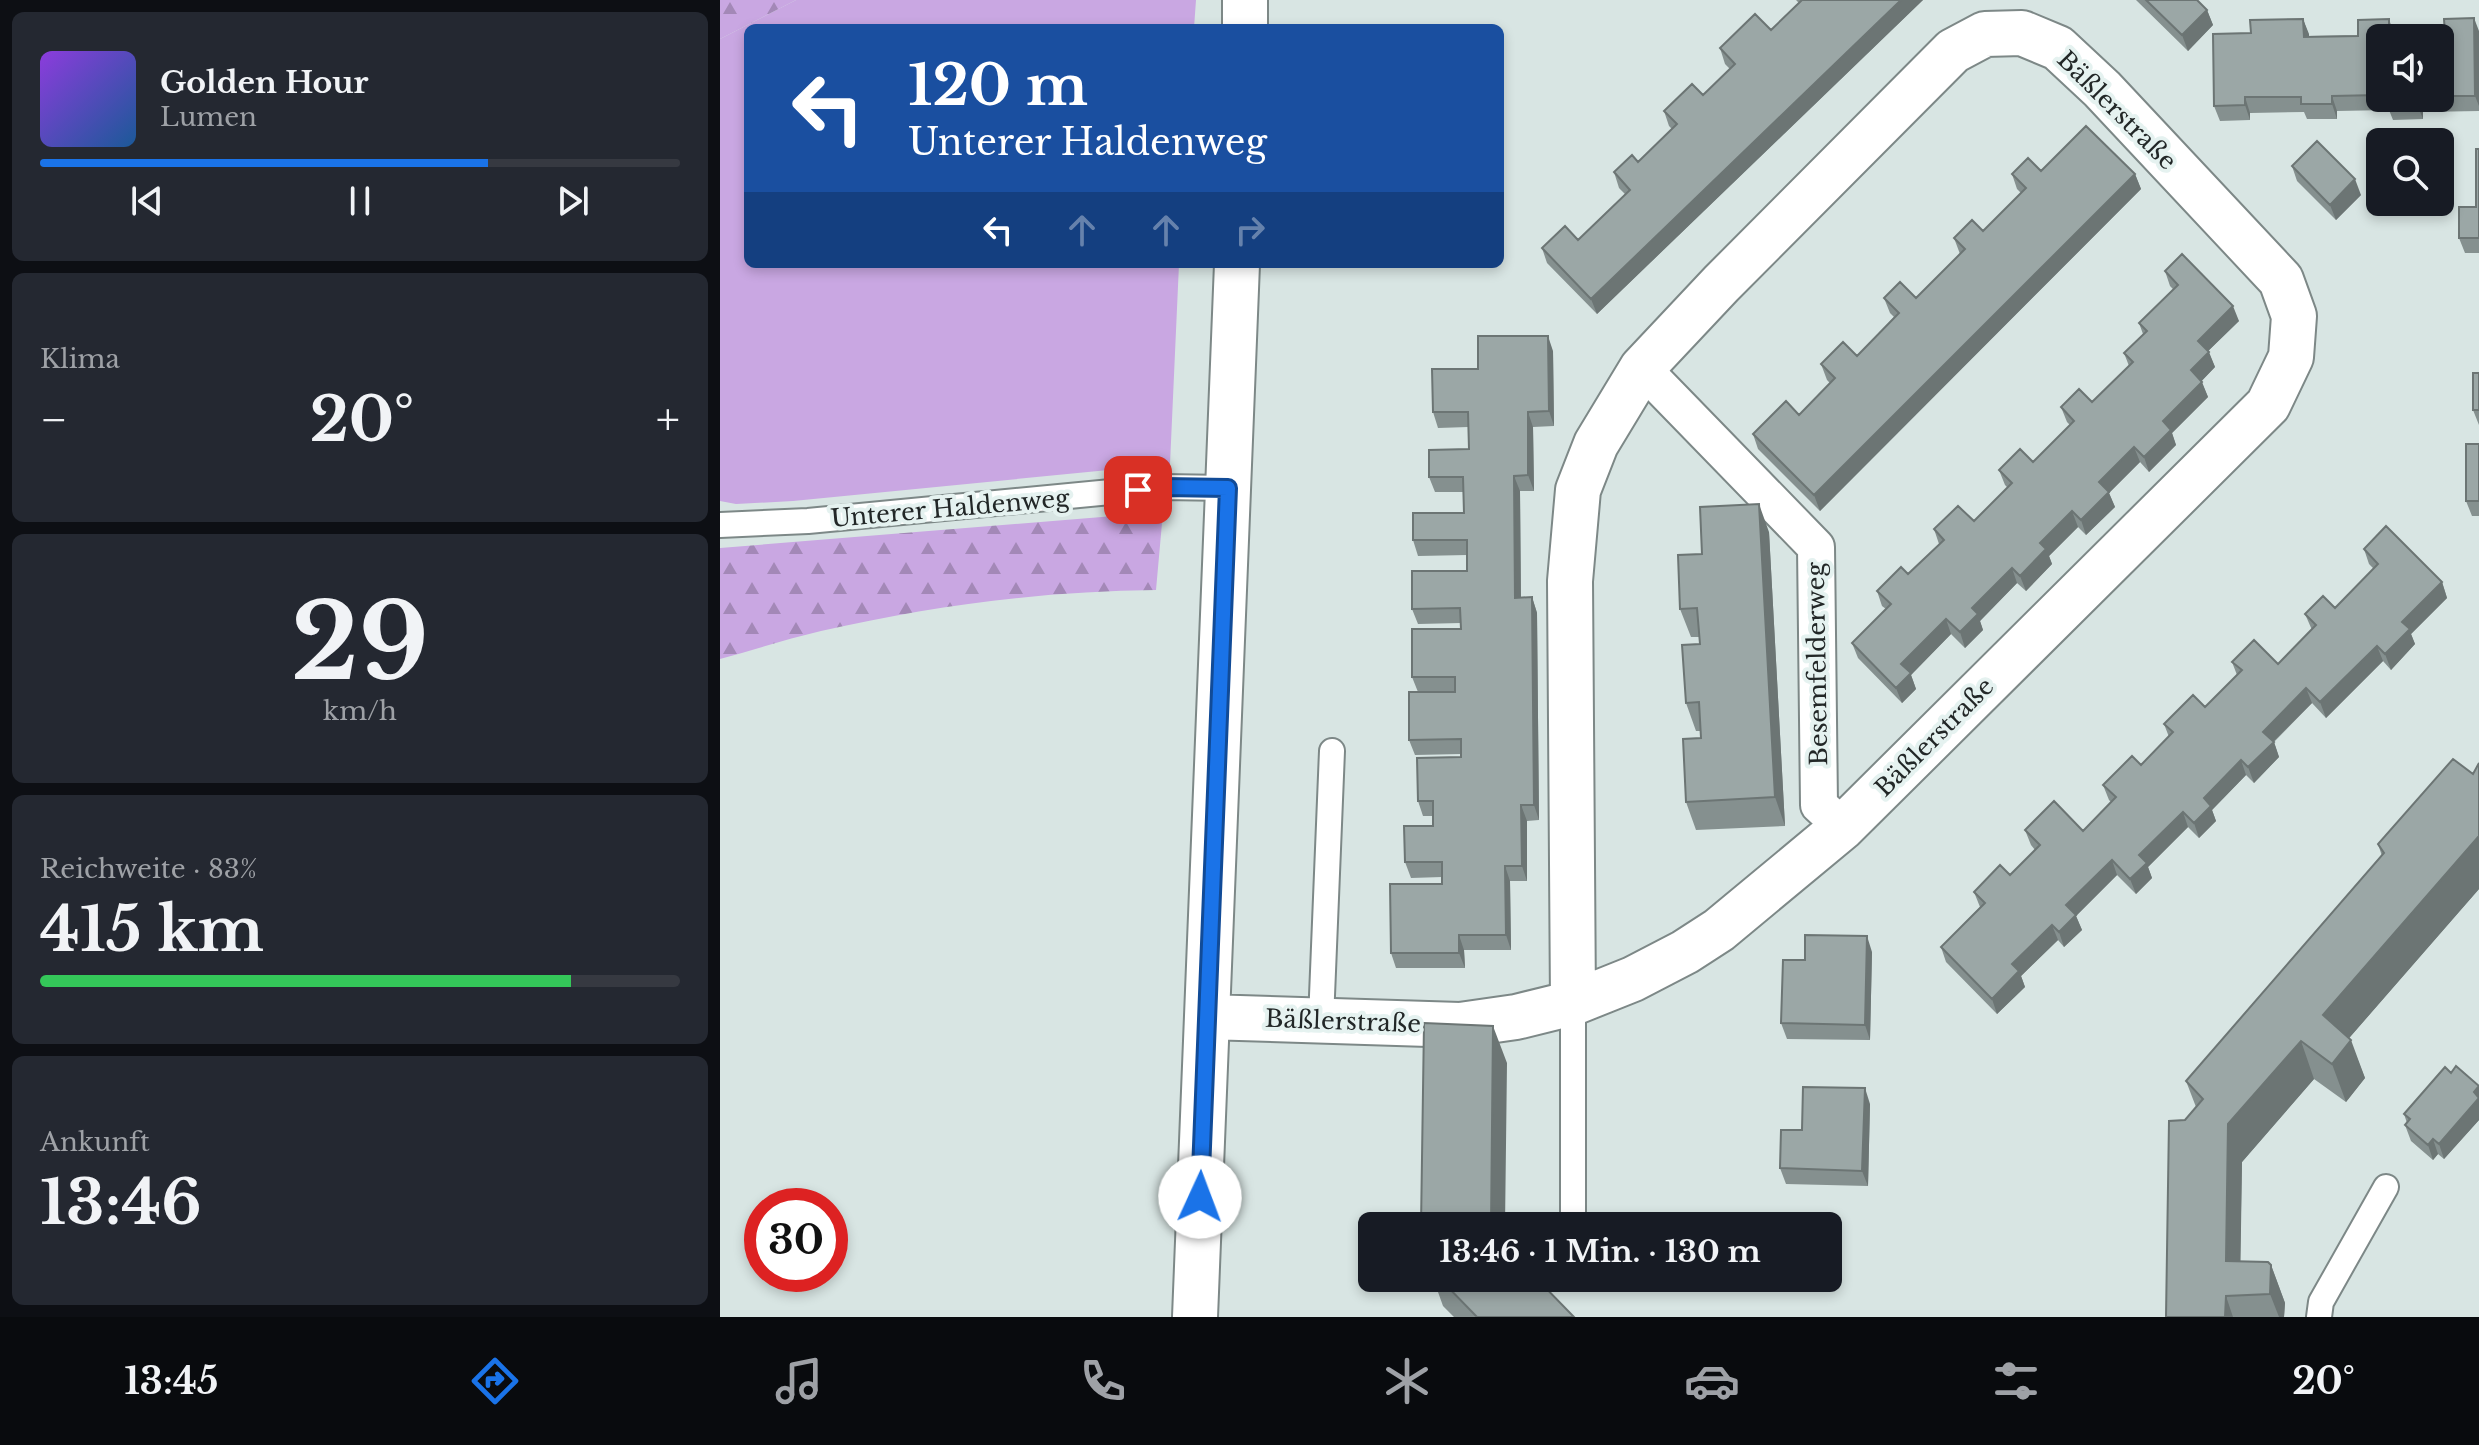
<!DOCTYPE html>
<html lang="de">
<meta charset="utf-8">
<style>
:root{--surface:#171b24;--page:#242831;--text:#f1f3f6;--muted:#9ea1a6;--line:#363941;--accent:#1a73e8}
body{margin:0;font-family:"Libre Baskerville",serif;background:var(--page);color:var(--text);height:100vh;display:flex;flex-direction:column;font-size:30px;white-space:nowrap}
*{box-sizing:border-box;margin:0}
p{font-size:26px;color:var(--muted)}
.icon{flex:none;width:44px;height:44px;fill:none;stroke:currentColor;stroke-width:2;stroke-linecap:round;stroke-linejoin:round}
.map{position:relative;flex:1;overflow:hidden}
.drawer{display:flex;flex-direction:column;gap:12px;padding:12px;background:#0d0f14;width:720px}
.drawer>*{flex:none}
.guide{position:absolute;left:24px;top:24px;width:760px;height:244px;border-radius:12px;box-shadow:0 4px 12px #0003;background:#1a4fa0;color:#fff;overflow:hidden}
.controls{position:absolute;left:1646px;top:24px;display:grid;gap:16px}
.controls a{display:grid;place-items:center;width:88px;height:88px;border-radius:12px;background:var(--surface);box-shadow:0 4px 12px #0003;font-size:40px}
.speed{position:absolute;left:24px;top:1188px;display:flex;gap:16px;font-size:40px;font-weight:700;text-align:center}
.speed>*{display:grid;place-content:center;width:104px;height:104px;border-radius:50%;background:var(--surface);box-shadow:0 4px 12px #0003;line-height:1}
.speed .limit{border:12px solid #d22;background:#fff;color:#111}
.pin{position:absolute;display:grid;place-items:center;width:68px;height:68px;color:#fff;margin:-34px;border-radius:16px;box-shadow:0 4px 12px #0006}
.me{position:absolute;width:88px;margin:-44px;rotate:2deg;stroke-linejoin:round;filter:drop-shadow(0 0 6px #0008)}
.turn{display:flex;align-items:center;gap:28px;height:168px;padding:0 32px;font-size:36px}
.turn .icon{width:104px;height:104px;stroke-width:2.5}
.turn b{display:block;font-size:56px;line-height:68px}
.lanes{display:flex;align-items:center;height:76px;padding:0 32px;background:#0003;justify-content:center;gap:40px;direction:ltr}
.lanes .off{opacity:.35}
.big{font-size:60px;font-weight:700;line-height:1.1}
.drawer .widget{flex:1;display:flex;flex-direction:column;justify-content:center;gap:12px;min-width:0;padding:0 28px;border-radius:12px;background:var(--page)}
.drawer .dial{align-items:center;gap:0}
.dial b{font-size:104px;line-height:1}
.song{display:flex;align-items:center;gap:24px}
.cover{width:96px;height:96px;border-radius:12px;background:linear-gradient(135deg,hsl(270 70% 55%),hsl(210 70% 35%))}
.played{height:8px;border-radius:4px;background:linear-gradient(90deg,var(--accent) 70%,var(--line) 70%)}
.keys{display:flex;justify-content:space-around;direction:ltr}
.heat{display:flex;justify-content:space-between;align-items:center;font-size:44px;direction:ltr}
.charge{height:12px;border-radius:6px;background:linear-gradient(90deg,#34c759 83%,var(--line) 0)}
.trip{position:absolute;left:638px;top:1212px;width:484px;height:80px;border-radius:12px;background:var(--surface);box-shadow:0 4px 12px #0003;font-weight:700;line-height:80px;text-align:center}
.dock{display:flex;height:128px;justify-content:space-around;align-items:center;background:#090b0e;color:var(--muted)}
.dock .icon{width:56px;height:56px}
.dock .on{color:var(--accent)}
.dock b{font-size:36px;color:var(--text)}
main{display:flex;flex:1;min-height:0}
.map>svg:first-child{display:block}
.green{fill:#c9a7e2}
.forest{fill:url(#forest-firs)}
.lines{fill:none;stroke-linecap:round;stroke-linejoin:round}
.service-casing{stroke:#7d8887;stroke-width:28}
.pedestrian-casing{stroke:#7d8887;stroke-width:40}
.minor-casing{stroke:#7d8887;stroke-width:48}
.service{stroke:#fff;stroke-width:24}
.pedestrian{stroke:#fff;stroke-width:36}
.minor{stroke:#fff;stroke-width:44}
.wall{fill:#85908f;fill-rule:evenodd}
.shaded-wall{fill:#6c7574}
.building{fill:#9ba7a6;stroke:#6c7574;stroke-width:2}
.route-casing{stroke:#114b97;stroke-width:20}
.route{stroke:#1a73e8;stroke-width:14}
.labels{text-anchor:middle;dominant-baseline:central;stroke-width:8;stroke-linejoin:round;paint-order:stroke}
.street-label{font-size:24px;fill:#222727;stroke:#e5f2f0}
</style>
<main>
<section class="drawer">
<div class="widget">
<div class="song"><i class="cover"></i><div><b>Golden Hour</b><p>Lumen</p></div></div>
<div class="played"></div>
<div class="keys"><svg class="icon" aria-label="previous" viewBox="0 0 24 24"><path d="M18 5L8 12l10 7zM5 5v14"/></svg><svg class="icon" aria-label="pause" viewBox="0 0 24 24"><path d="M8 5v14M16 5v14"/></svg><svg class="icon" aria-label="next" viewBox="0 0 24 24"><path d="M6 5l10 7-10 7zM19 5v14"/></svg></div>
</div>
<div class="widget"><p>Klima</p>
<div class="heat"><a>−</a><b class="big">20°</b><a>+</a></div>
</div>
<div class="widget dial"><b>29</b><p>km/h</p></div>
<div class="widget"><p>Reichweite · 83%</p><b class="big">415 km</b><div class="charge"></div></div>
<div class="widget"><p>Ankunft</p><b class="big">13:46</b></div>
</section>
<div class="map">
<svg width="1759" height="1317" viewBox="0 0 1759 1317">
<defs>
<pattern id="forest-firs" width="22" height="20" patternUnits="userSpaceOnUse" patternTransform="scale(2)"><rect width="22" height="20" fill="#c9a7e2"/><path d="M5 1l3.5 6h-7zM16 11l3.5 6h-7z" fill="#a388b7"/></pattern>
</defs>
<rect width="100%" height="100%" fill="#d8e5e3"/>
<!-- green -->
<path class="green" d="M76,0H476L474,28H28V264H459L450,464L73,501L16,504L0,501V39Z"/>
<!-- forest -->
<path class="forest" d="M0,0H76L0,39Z
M443,512L436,590C323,591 210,606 101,631C67,639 33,650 0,659V548Z"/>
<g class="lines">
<defs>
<path id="service" d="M0,525L88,521L443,487L508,488
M853,1003V1226
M601,1020L612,751
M1599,1317L1601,1302L1666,1187"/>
<path id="pedestrian" d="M922,368L1096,547L1099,805L1123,827"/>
<path id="minor" d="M525,28V0
M487,1017L740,1025L796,1017L853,1003L913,979L965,952L999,930L1123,827L1548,405L1571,357L1574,316L1561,280L1382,89L1338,48L1302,33L1265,34L1233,51L1001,284L922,368L876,444L858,490L850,581L853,1003
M475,1317L517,264"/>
</defs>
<!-- service casing -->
<use href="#service" class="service-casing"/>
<!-- pedestrian casing -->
<use href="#pedestrian" class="pedestrian-casing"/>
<!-- minor casing -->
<use href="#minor" class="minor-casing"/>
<!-- service -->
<use href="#service" class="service"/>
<!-- pedestrian -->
<use href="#pedestrian" class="pedestrian"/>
<!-- minor -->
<use href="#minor" class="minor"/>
</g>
<!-- wall -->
<path class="wall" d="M1076,0H1203L877,314L827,263L822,248L858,240L905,194L899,188L894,172L918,162L952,129L949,126L944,111L983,95L1010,69L1005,64L1000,48L1051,30L1079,3Z
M1416,0H1477L1487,10L1493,25L1468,51Z
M1583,19L1589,36L1725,34L1759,31V111L1703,112V119L1673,120L1669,110L1617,111V119H1587L1584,112L1530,113V120L1500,121L1494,106L1531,33ZM1660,38H1720V98H1660Z
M1759,149V253H1745L1739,238L1756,207Z
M1572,166L1641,195L1616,220L1577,181Z
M1321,171L1415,174L1421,189L1100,511L1038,449L1033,434L1079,415L1110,383L1107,380L1101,364L1137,356L1174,317L1170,313L1164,298H1196L1240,254L1234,238L1263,231L1301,193L1297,189L1292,174Z
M1445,271L1519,321L1488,351L1495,367L1481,381L1488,397L1452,433L1456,445L1429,472L1420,462L1389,493L1395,507L1366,535L1358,527L1329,556L1332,564L1306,591L1297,583L1260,621L1263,630L1245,648L1231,634L1191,675L1196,689L1182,703L1138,658L1132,643L1166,609L1162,606L1157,591L1188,574L1219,544L1214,529L1254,521L1288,488L1285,485L1279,470L1313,462L1350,425L1347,422L1341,407L1372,402L1409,366L1404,353L1423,334L1419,323L1453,289L1450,286Z
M833,351L834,426L813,427L814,491H800L801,598L812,597L817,613L819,820L807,821V881H790L791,950H744L745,968H676L671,953L722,884V877L691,878L685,862L713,826V816H703L698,801L741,757V754L695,755L689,740L698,692L692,677L741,629V623L698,624L692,609L747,571V555L698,556L693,540L744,513V492H715L709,477L749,449L748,427L718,428L713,412L758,369Z
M1759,373V425L1753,410Z
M1759,444V516H1752L1746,501Z
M1049,532L1065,826L976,830L966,802L981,738V731H976L966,703L980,644L979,637H971L960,609L982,554Z
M1644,549L1722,582L1727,598L1691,634L1695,644L1671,670L1663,661L1606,718L1592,703L1554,742L1559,757L1534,783L1526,775L1492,810L1496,821L1479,838L1468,827L1428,867L1432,878L1416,894L1397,875L1356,916L1362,930L1344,947L1338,940L1301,976L1305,987L1277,1014L1226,962L1221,947L1260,907L1254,892L1290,875L1315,850L1311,845L1305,830L1363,831L1391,802L1389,800L1383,785L1421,765L1449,737L1444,724L1485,707L1517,675L1512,662L1558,664L1592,630L1585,614L1615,608L1654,569L1649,564Z
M1658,844L1759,889L1629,1038L1645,1078L1626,1102L1594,1079L1522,1162L1520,1261L1551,1265L1565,1303L1564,1317H1446L1465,1120L1476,1107L1466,1081L1662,856Z
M1152,952L1150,1040L1067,1039L1061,1023Z
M1731,1073L1759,1086V1120L1724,1159L1718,1154L1713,1160L1691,1141L1685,1125L1687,1123L1684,1114Z
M1150,1104L1148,1186L1066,1184L1060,1168L1082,1130Z
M713,1278H816L854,1317H734L723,1306Z"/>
<!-- shaded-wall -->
<path class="shaded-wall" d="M1181,0H1203L877,314L871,299Z
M1487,10L1493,25L1468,51L1462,35Z
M1754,18L1759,31V106L1755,96Z
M1583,19L1589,34V52L1584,37Z
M1669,19L1674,35H1669Z
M1612,96L1617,111V119L1612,104Z
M1525,97L1530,113V120L1525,105Z
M1698,98L1703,112V119L1697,104Z
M1415,174L1421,189L1100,511L1094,495Z
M1635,179L1641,195L1616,220L1610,205Z
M1513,306L1519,321L1483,356L1478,341Z
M828,336L833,351L834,426L829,411Z
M1489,352L1495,367L1477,386L1471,370Z
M1482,382L1488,397L1452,433L1456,445L1429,472L1424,457L1443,421Z
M808,412L813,427L814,491L808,475Z
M1414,447L1420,462L1389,493L1395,507L1366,535L1361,520L1379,482Z
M794,476L800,491L801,613L795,598Z
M1039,504L1049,532L1065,826L1055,797Z
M1352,511L1358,527L1329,556L1332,564L1306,591L1300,576L1320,543Z
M1292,568L1297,583L1260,621L1263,630L1245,648L1240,632L1252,608Z
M1722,582L1727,598L1691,634L1695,644L1671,670L1665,654L1682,622Z
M812,597L817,613L819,820L814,805Z
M1226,619L1231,634L1191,675L1196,689L1182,703L1176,688L1181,664Z
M1657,646L1663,661L1606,718L1600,702Z
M1586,688L1592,703L1548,747L1543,732Z
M1554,742L1559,757L1534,783L1528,767Z
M1521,760L1526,775L1492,810L1496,821L1479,838L1474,823L1484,798Z
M801,805L807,821V881L802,866Z
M1463,812L1468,827L1428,867L1432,878L1416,894L1410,879L1419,855Z
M1759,836V889L1617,1052L1603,1015Z
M1392,860L1397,875L1356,916L1362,930L1344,947L1339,932L1346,905Z
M785,866L790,881L791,950L786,935Z
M1332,925L1338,940L1301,976L1305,987L1277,1014L1272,999L1292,964Z
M739,935L744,950L745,968L739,953Z
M1147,936L1152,952L1150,1040L1145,1025Z
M773,1026L787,1063L785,1226H771Z
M1631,1040L1645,1078L1626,1102L1612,1064Z
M1581,1041L1594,1079L1522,1162L1520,1295L1506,1261L1508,1124Z
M1759,1086V1120L1724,1159L1719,1144Z
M1145,1088L1150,1104L1148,1186L1142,1171Z
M1713,1139L1718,1154L1713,1160L1708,1145Z
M1551,1265L1565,1303L1564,1317H1559L1550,1294Z
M1506,1296L1513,1317H1505Z"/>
<!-- building -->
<path class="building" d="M1082,0H1181L871,299L822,248L845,226L858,240L910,190L894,172L912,155L918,162L957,124L944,111L972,84L983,95L1015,64L1000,48L1035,14L1051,30Z
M1426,0H1477L1487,10L1462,35Z
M1754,18L1755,96H1720V38H1660V95L1612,96V104H1581V97H1525V105L1494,106L1493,34L1531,33L1530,20L1583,19L1584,37L1638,36V20L1669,19V35L1725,34L1724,19Z
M1667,98H1697V104H1667Z
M1366,126L1415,174L1094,495L1033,434L1066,401L1079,415L1115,378L1101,364L1123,342L1137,356L1179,313L1164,298L1180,282L1196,298L1245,249L1234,238L1252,220L1263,231L1306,188L1292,174L1308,158L1321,171Z
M1597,141L1635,179L1610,205L1572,166Z
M1756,149H1759V238H1739V207H1756Z
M1462,254L1513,306L1478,341L1489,352L1471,370L1482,382L1443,421L1451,430L1424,457L1414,447L1379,482L1389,492L1361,520L1352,511L1320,543L1326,549L1300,576L1292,568L1252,608L1258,614L1240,632L1226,619L1181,664L1191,673L1176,688L1132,643L1171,604L1157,591L1181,567L1188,574L1224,540L1214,529L1238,506L1254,521L1292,483L1279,470L1300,449L1313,462L1354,421L1341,407L1359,389L1372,402L1413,362L1404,353L1427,331L1419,323L1458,285L1445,271Z
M758,336H828L829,411L808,412V475L794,476L795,598L812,597L814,805H801L802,866H785L786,935H739V953H671L670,884H722V862H685L684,826H713V801H698L697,758L741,757V739L689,740V692H735V677H692V629H741L740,608L692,609V571H747V540H693V513H744L743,477H709V450L749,449L748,412H713L712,369H758Z
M1753,373H1759V410H1753Z
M1746,444H1759V501H1746Z
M1039,504L1055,797L966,802L963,739L981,738L979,702L966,703L962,645L980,644L977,608L960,609L958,555L982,554L980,507Z
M1666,526L1722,582L1682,622L1690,629L1665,654L1657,646L1600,702L1586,688L1543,732L1554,742L1528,767L1521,760L1484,798L1491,806L1474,823L1463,812L1419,855L1427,863L1410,879L1392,860L1346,905L1356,915L1339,932L1332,925L1292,964L1299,971L1272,999L1221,947L1265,903L1254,892L1280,865L1290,875L1320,845L1305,830L1334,801L1363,831L1396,797L1383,785L1412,756L1421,765L1453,732L1444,724L1473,695L1485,707L1522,670L1512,662L1534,640L1558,664L1596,625L1585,614L1603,596L1615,608L1658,564L1644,549Z
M1733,759L1753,774L1759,763V836L1603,1015L1631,1040L1612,1064L1581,1041L1508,1124L1506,1261L1548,1262L1551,1265L1550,1294L1506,1296L1505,1317H1446L1449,1121L1465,1120L1483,1099L1466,1081L1664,853L1658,844Z
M1085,935L1147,936L1145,1025L1061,1023L1063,960H1085Z
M704,1023L773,1026L771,1226H701Z
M1736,1066L1759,1086L1754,1092L1759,1098L1719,1144L1713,1139L1708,1145L1685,1125L1690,1119L1684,1114L1725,1067L1731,1073Z
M1083,1087L1145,1088L1142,1171L1060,1168L1061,1130H1082Z
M719,1278H816L854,1317H757Z"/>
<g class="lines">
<defs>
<path id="route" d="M418,490L443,487L508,488L480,1197"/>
</defs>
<!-- route casing -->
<use href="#route" class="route-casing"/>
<!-- route -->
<use href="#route" class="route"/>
</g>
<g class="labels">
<!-- street labels -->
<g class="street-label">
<text transform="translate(1397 110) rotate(45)">Bäßlerstraße</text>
<text transform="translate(230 508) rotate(-5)">Unterer Haldenweg</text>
<text transform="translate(1097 664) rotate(-91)">Besemfelderweg</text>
<text transform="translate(1214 737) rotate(-45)">Bäßlerstraße</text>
<text transform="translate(623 1021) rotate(2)">Bäßlerstraße</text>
</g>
</g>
</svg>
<div class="controls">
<a><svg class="icon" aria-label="sound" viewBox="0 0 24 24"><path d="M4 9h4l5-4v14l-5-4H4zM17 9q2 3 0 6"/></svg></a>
<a><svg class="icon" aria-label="search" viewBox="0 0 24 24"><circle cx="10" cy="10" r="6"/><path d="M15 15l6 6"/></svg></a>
</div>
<div class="speed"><div class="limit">30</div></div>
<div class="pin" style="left:418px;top:490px;background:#d93025"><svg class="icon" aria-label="arrive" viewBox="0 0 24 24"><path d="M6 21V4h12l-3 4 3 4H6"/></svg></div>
<svg class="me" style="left:480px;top:1197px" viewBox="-20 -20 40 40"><circle r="19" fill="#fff"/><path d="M0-13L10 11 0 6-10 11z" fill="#1a73e8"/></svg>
<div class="trip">13:46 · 1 Min. · 130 m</div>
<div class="guide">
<div class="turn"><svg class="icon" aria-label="left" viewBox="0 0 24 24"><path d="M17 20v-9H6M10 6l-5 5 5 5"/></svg><div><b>120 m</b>Unterer Haldenweg</div></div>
<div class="lanes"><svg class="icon" aria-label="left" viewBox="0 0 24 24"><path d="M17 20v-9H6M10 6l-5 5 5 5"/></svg><svg class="icon off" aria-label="ahead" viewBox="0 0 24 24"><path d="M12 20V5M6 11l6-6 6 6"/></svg><svg class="icon off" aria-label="ahead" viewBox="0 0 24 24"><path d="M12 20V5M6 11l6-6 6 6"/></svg><svg class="icon off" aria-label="right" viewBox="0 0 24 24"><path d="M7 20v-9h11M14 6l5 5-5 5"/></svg></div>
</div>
</div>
</main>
<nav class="dock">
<b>13:45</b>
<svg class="icon on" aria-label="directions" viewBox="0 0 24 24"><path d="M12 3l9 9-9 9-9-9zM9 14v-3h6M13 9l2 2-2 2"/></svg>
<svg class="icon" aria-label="music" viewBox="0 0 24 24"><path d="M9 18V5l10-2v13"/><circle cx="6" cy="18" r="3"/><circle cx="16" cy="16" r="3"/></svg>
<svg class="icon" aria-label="phone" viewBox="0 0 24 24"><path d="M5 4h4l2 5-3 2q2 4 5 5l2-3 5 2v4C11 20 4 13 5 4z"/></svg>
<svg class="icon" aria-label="climate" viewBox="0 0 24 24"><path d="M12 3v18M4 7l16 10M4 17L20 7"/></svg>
<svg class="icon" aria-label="car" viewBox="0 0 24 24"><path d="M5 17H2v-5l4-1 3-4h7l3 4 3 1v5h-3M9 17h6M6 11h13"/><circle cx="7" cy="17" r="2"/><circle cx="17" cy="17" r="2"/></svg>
<svg class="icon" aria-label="filters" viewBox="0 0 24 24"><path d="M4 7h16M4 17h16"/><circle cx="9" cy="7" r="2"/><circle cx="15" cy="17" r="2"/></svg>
<b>20°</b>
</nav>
